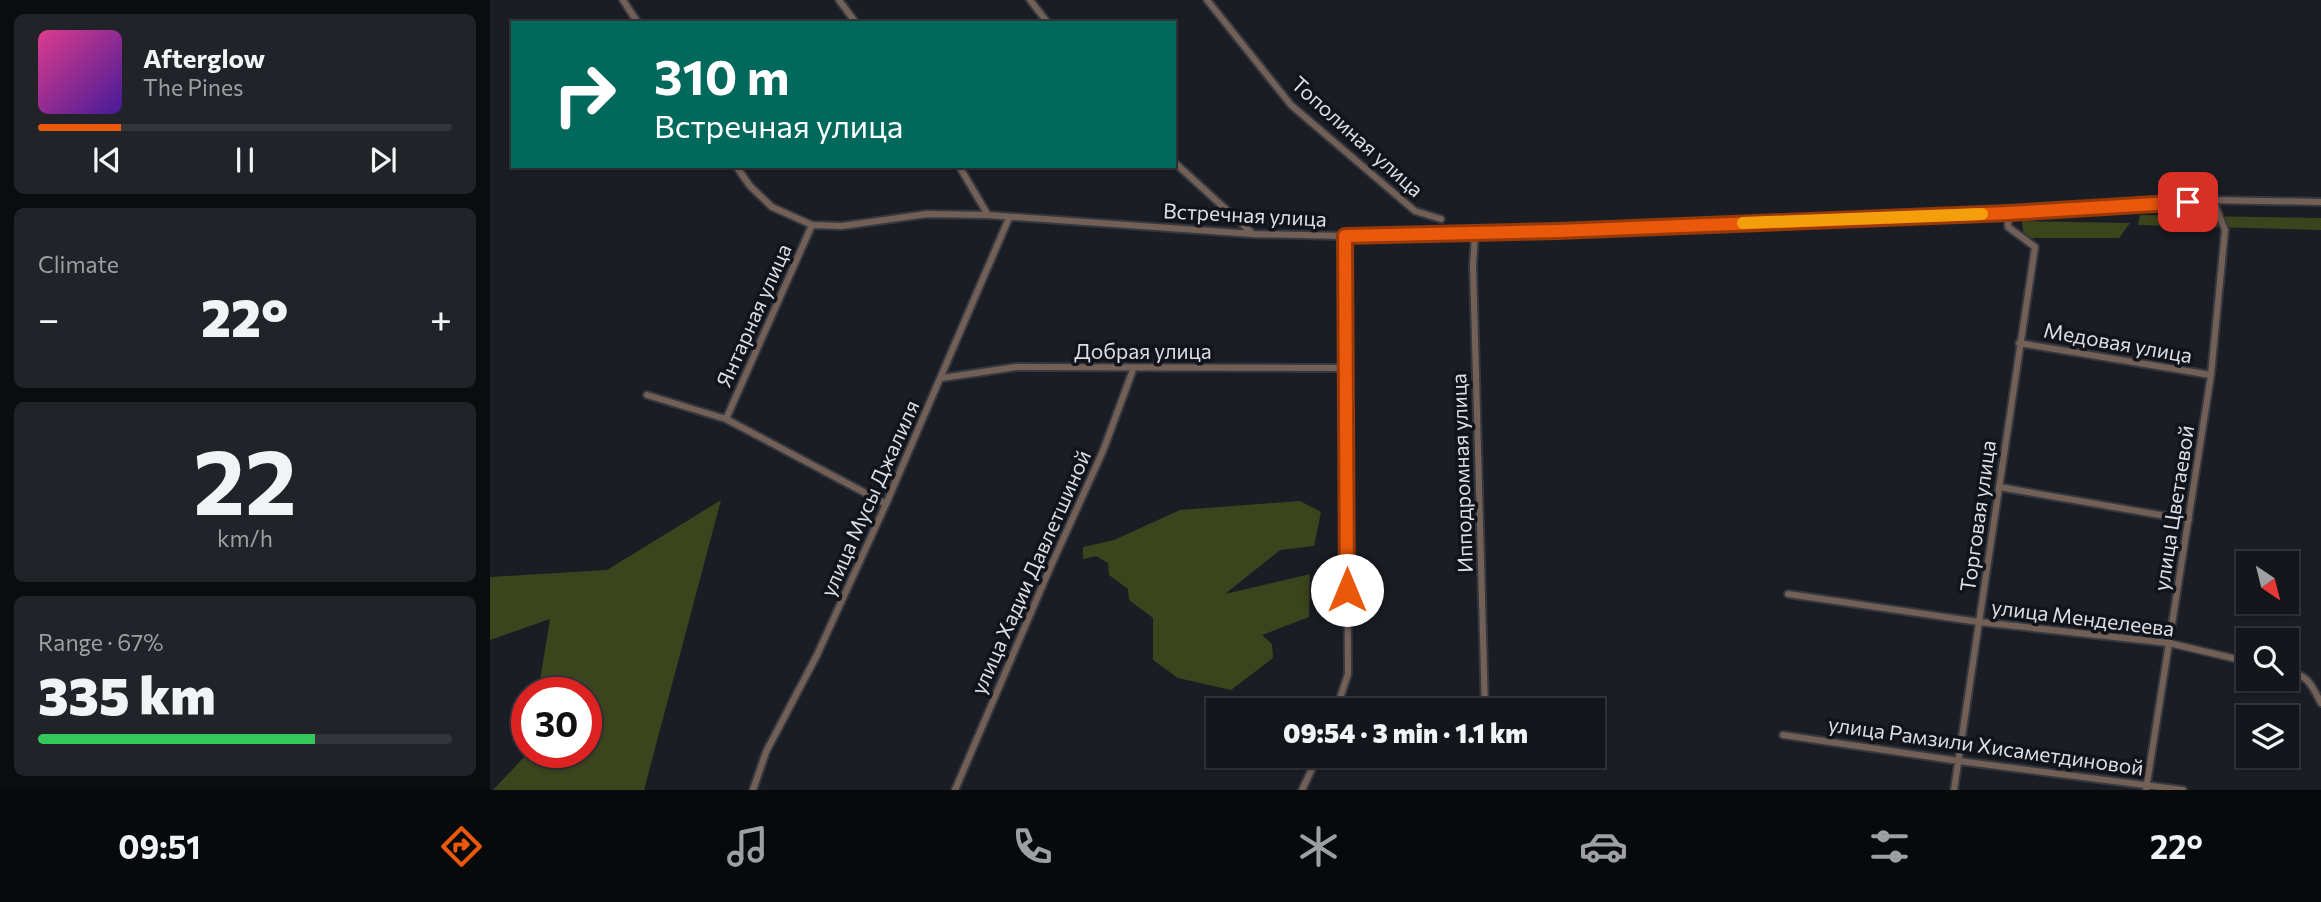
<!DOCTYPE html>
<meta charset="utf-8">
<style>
:root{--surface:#14161c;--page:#212329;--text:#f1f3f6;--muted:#9d9fa3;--line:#33353b;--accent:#ea580c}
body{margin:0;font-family:Commissioner,sans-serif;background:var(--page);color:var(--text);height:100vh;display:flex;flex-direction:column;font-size:26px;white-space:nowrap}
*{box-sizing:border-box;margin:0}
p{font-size:23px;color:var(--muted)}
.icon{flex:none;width:38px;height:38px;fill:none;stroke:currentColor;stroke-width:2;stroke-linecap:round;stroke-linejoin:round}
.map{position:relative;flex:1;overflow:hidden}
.drawer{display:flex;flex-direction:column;gap:14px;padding:14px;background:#0b0c0f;width:490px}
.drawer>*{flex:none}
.guide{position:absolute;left:21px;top:21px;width:665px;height:147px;border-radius:0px;box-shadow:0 2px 5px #0004,0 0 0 2px var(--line);background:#00695c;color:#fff;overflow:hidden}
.needle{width:46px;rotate:145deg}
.fabs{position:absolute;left:1746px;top:551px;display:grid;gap:14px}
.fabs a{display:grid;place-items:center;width:63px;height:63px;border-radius:0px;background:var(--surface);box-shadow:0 2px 5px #0004,0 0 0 2px var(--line);font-size:35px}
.speed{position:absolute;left:21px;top:677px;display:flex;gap:14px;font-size:35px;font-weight:700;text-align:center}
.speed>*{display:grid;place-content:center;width:91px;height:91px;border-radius:50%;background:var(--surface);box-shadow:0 2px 5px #0004,0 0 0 2px var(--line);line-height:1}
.speed .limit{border:10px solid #d22;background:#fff;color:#111}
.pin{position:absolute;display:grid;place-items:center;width:60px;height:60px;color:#fff;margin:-30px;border-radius:14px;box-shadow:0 4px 10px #0006}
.me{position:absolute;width:77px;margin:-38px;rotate:0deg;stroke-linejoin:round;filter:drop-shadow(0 0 5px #0008)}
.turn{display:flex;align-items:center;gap:24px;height:147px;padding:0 28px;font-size:32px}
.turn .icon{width:91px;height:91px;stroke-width:2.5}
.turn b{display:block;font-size:49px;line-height:60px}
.big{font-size:52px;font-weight:800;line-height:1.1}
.drawer .card{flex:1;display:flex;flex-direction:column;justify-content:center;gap:10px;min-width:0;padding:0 24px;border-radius:10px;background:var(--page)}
.drawer .dial{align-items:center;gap:0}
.dial b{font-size:91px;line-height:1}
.song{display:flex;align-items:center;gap:21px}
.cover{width:84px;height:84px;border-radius:10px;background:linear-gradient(135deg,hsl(330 70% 55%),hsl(260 70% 35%))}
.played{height:7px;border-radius:4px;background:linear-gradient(90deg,var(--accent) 20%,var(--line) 20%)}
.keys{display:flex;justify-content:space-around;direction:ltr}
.heat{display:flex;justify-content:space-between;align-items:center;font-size:38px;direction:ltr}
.charge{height:10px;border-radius:5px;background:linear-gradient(90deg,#34c759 67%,var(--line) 0)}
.trip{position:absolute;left:716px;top:698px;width:399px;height:70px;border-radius:0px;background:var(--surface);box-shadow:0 2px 5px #0004,0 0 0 2px var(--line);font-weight:800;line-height:70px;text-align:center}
.tab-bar{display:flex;height:112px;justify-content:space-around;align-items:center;background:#08090b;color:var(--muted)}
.tab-bar .icon{width:49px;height:49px}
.tab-bar .active{color:var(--accent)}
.tab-bar b{font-size:32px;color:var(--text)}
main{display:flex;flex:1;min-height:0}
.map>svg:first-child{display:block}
.green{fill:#3c441d}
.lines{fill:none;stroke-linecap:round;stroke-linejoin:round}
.minor-casing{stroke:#363840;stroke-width:10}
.minor{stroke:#726057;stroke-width:6}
.route-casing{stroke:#983908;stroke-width:18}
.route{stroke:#ea580c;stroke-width:12}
.slow{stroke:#f59e0b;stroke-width:12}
.labels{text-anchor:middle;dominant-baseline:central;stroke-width:7;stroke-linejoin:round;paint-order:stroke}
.street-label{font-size:21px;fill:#dcdee3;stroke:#12141c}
</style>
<main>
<section class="drawer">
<div class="card">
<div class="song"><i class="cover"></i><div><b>Afterglow</b><p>The Pines</p></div></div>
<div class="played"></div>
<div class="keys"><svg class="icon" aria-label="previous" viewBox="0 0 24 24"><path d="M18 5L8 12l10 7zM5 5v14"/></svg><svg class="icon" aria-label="pause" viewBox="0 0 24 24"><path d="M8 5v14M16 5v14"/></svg><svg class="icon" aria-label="next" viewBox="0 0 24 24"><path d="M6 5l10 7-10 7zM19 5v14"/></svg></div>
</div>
<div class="card"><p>Climate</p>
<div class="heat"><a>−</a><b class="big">22°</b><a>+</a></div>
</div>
<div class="card dial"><b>22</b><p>km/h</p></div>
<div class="card"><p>Range · 67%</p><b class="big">335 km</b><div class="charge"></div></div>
</section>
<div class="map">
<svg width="1831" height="790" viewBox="0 0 1831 790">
<rect width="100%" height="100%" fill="#1b1d25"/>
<!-- green -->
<path class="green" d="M1650,215L1831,218V230L1648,225Z
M1532,221L1640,223L1629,238H1534Z
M231,500L154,790H3L38,753L96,752V693H48L60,619L0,640V577L117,570Z
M810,501L831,512L824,546L790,550L735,594L820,574L819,617L772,635L782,644L783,658L741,690L688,678L663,660V618L639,600L638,589L619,575L618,563L606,556L593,559V547L624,540L690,510Z"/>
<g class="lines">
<defs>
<path id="minor" d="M133,0L148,23
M349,0L366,23
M540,0L558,23
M717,0L801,105L925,211L951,219
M684,162L763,234
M246,166L260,186L282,207L322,225L352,226L437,214L498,215L763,234L855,236L985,234L1518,213L1723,200L1831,202
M469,166L498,215
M985,234L983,265L995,710
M1529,343L1721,375
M452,378L526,367L856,368
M157,395L236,419L396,504
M236,419L322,225
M1509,487L1699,520
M1298,594L1489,622L1679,643L1759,662
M1797,671C1819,676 1821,684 1831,703
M846,710L858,674L855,236
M1293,735L1469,761L1693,790
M263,790L276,752L327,655L396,504L519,218
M465,790L560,568L613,451L644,367
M812,790L828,756
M1464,790L1545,247L1518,227V213
M1656,790L1721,375L1735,230L1723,200L1707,194"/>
</defs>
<!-- minor casing -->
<use href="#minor" class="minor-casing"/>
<!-- minor -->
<use href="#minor" class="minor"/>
</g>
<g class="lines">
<defs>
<path id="route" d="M857,590L855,236L1068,231L1518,213L1698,202"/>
</defs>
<!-- route casing -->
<use href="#route" class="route-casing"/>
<!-- route -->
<use href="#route" class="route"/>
<!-- slow -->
<path class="slow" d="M1253,223L1492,214"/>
</g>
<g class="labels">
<!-- street labels -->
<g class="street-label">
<text transform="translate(868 136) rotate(42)">Тополиная улица</text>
<text transform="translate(755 214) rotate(3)">Встречная улица</text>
<text transform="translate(263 315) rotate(-66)">Янтарная улица</text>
<text transform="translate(1628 342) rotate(10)">Медовая улица</text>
<text x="653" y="350">Добрая улица</text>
<text transform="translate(971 473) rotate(-92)">Ипподромная улица</text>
<text transform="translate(379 498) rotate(-66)">улица Мусы Джалиля</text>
<text transform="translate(1683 508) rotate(-81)">улица Цветаевой</text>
<text transform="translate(1487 516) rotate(-82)">Торговая улица</text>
<text transform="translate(540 572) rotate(-66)">улица Хадии Давлетшиной</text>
<text transform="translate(1593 617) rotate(7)">улица Менделеева</text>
<text transform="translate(1496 745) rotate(8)">улица Рамзили Хисаметдиновой</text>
</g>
</g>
</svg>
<div class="fabs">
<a><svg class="needle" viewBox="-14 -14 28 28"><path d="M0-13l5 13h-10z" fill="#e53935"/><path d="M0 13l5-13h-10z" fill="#9d9fa3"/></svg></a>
<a><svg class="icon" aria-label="search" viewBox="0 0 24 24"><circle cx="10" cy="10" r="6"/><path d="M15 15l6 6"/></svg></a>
<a><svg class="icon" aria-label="layers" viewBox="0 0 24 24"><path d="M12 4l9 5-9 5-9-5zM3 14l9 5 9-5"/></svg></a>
</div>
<div class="speed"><div class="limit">30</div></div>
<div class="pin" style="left:1698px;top:202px;background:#d93025"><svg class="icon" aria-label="arrive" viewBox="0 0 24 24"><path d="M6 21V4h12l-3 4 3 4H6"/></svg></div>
<svg class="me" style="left:857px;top:590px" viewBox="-20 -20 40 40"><circle r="19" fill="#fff"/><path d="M0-13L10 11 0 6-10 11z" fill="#ea580c"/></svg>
<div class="trip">09:54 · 3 min · 1.1 km</div>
<div class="guide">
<div class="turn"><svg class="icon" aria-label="right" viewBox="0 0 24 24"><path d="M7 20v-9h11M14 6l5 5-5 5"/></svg><div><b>310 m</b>Встречная улица</div></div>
</div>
</div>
</main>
<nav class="tab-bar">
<b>09:51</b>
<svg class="icon active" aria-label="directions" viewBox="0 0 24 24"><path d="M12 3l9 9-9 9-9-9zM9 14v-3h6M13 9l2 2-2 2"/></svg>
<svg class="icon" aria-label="music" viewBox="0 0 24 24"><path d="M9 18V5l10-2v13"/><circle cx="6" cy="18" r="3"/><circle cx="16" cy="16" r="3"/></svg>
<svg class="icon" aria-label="phone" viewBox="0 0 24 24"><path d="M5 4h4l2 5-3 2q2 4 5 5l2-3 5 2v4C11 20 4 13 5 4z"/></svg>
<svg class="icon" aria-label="climate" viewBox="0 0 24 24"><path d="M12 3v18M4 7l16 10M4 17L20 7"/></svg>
<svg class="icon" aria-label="car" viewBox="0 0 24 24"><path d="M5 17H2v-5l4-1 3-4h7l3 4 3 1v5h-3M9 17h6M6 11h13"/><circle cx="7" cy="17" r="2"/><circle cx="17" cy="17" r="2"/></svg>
<svg class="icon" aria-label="filters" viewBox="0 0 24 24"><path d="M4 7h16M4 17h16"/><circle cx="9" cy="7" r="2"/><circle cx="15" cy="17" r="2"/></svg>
<b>22°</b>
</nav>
